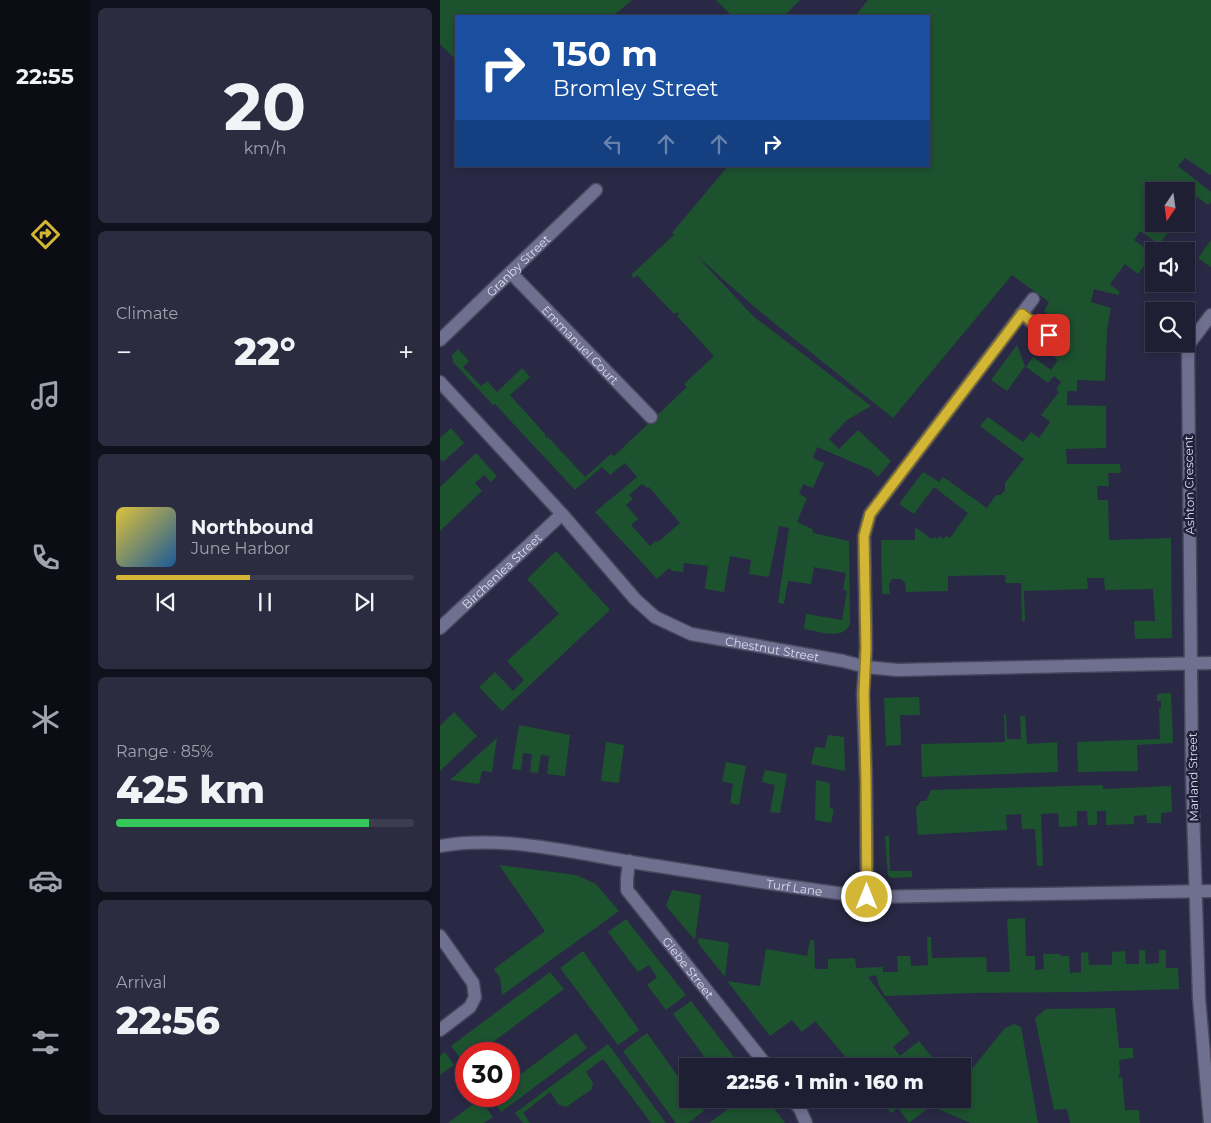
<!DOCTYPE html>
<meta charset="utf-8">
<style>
:root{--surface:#1f1f34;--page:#2c2c40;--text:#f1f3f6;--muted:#a1a2ac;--line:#3c3d4f;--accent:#d3b635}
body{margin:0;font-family:Montserrat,sans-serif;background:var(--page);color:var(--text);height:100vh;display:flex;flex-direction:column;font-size:19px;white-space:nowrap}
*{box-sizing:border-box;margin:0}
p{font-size:16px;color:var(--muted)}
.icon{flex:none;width:28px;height:28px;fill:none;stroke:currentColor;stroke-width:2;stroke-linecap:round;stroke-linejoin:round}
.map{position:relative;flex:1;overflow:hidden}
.sheet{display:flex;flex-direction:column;gap:8px;padding:8px;background:#11111d;width:350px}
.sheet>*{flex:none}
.hud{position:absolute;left:15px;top:15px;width:475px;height:152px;border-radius:0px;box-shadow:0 2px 8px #0003,0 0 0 1px var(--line);background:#1a4fa0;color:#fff;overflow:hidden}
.needle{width:32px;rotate:193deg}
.fabs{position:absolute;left:705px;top:182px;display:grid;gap:10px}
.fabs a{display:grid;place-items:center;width:50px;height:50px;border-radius:0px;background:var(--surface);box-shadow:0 2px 8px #0003,0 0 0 1px var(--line);font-size:25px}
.speed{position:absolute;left:15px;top:1042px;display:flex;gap:10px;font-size:25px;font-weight:700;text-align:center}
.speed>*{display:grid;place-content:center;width:65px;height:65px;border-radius:50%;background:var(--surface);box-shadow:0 2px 8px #0003,0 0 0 1px var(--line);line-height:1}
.speed .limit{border:8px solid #d22;background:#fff;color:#111}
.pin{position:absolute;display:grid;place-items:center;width:42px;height:42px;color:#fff;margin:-21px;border-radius:10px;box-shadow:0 2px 8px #0006}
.me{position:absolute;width:55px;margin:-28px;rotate:0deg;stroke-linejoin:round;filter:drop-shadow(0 0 4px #0008)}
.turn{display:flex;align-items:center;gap:18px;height:105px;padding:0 15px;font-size:22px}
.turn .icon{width:65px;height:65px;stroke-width:2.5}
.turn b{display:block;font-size:35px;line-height:42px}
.lanes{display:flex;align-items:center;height:48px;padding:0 15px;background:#0003;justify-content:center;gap:25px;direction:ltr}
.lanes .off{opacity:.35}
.big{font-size:38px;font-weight:800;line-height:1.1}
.sheet .widget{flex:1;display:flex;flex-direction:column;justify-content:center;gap:8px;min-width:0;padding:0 18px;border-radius:8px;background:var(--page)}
.sheet .dial{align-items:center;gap:0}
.dial b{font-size:65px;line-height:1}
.song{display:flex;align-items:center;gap:15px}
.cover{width:60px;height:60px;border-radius:8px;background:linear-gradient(135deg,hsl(50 70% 55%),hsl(210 70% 35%))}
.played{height:5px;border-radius:2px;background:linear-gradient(90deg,var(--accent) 45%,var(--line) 45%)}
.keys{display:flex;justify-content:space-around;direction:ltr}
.heat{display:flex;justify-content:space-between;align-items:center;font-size:28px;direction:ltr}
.charge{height:8px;border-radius:4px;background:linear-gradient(90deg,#34c759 85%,var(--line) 0)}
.trip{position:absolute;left:239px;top:1058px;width:292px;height:50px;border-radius:0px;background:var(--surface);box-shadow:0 2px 8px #0003,0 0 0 1px var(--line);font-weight:800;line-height:50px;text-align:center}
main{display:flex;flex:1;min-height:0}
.menu{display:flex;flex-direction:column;width:90px;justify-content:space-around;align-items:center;background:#0c0c15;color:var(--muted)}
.menu .icon{width:35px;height:35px}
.menu .selected{color:var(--accent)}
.menu b{font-size:22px;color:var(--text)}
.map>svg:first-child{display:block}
.green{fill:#1d522f;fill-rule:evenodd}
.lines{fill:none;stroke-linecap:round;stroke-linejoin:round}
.minor-casing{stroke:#47465d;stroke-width:15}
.tertiary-casing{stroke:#47465d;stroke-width:15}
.minor{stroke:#6f7090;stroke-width:12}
.tertiary{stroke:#6f7090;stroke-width:12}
.route-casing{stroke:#897622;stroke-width:12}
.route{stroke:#d3b635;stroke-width:9}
.labels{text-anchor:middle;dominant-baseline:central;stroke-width:5;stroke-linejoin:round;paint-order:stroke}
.street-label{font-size:12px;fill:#dadbed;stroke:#20203a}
</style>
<main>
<nav class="menu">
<b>22:55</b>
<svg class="icon selected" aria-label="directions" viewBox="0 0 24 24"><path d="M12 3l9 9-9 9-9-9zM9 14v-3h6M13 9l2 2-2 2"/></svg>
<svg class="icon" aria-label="music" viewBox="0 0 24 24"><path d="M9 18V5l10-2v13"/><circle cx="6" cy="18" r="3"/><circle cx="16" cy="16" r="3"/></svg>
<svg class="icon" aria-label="phone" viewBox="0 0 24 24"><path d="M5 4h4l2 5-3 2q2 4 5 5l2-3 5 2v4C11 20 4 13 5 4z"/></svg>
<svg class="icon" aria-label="climate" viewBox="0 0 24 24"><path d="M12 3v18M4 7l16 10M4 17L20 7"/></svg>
<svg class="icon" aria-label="car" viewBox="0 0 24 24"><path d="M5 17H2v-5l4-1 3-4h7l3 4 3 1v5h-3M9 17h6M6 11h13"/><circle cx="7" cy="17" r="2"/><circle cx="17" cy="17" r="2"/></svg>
<svg class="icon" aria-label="filters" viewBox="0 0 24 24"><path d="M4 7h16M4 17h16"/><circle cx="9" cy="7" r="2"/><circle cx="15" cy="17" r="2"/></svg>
</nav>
<section class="sheet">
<div class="widget dial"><b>20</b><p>km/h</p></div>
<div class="widget"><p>Climate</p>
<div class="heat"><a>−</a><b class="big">22°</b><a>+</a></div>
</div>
<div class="widget">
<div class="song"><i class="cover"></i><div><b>Northbound</b><p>June Harbor</p></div></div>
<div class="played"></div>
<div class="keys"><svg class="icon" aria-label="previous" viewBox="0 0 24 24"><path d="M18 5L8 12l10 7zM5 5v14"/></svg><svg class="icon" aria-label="pause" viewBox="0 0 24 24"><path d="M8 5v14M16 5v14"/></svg><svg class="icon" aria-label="next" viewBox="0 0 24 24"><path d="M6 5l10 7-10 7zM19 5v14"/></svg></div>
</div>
<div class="widget"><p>Range · 85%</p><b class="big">425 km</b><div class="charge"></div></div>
<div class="widget"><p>Arrival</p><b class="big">22:56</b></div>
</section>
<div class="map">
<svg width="771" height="1123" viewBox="0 0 771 1123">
<rect width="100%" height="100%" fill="#292945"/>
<!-- green -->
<path class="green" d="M0,0H192L173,16H16V60L0,44Z
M276,0H360L344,16H292Z
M428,0H771V174L770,175L745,158L738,166L771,192V202L768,205L753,194L746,204V191H714V224H734L719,244L700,231L694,240L713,254L698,274L685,264L670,284L680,292L678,295L654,289L651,302L671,308L667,330L665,381L637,380V391H627V405L666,406V448L626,449L627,464H680L681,473H668L669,486H657L658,500H668L669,540L731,538L732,638L695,639L694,621H715L713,589L665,590L664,578H647L648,589L584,591L585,621H582L581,583H566L565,575L508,576V591L466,592L465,583L461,579H452L449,584L450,594H442L441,540H475V527L492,539L494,537L497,539L500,536L503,539L506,536L510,538L528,513L494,487L474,514L459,504L483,472L499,482L503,477L547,508L556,495H561L565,490V483L584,459L540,426L548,417L583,442L591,432L599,438L610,422L601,415L619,392L616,389L621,382L614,376L608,383L586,367L593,357L611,370L618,360L603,349L622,324L604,311L609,302L572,275L453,418L318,310L257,256L313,316L431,406L407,420L389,439L399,449L418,430L451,461L438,477L431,470L377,447L373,458L384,463L373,488L363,484L359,494L367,498L357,522L372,529L373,533L409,541L410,624C403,641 378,631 364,629L366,614L402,620L407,591L403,590L406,573L374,567L371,584L348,581L344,604L338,603L349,528L339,526L329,577L309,574L311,560L290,556L284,592L265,589L268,566L244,563L243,572L232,571L229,568L217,579L155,512L197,477L185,463L170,475L162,467L135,490L55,404L53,405L13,362L12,355L18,349L29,361L23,367L41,386L47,381L57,392L82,368L90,377L70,395L106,435L105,436L106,438L108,437L145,477L171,454L174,456L247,387L244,384L274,356L237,316L239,314L238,312L234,314L197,275L194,278L191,275L234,235L232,233L288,166H489V16H415ZM202,484L207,488L209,487L240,523L218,542L216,541L210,546L191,525L198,519L186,505L193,499L189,495Z
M771,240V267L758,258Z
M577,345L585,366L567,391L551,380Z
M11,428L24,443L3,462L0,459V438Z
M36,453L57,476L51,482L44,475L35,483L42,491L0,531V487Z
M116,551L170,610L62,711L39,687L55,672L73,691L84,680L67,661L119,614L87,579Z
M731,693L733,743L697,745L698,771L638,772L637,742L720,739L719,708H721V701H717V694Z
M479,697L480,715H460L461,745L446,746L444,698Z
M14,712L37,736L0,771V726Z
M580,713L581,716H585L587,744L617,742L618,772L482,777L481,744L565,742L564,714H566L567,739H581Z
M79,725L130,735L125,776L107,774L109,756L101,755L98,773L90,772L92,754L83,753L81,770L72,769Z
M388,735L404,737L405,771L371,764L375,747L385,748Z
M57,738L52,772L42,771L39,784L10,780Z
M166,742L184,745L179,783L161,781Z
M286,762L306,766L299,805L290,803L293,784L282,781Z
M325,770L347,774L340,813L330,812L335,785L322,782Z
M376,780L390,783V808L394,809L391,823L375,820Z
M663,785V789L731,786L732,812L721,813V823H707L706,815L694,816V824L666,825V811H657V825H648L647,811H637V826L619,827L618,813L601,814L603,866H597L595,829H582L581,814L566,815L567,830L478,835L476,808L481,801H486L491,790Z
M445,836H449L450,871H472V877L452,878L448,876Z
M59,865L136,875L156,884L179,911L62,995L60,978L54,969L105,931Z
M232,890L261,895L255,940L226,906Z
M585,918L586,956H595V970L604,969L603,954H620V956H629L630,973L641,972V953L648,952L649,965H672V952L685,951L686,964H699V950H705L706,964L719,963V950H726V968H738L739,989L642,992L532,993L445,996L439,986L436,975L428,977L470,1033L453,1047L460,1056L479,1041L499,1066H413L375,1021L362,1032L352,1020L330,1036L287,981L320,986L326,949L367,956L370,940H374L375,969H388V959L415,958L416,968L443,967V972H458L457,956H470L471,966L488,965L487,937H491L492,958L546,957L547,972H570L567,919Z
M186,919L246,995L226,1010L207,985L217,977L209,965L198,972L168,932Z
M259,938L289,943L285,977L258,943Z
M143,951L199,1030L178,1045L120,968Z
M110,972L124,989L37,1054H26V1062L24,1063L11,1046Z
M251,1001L301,1066H271L233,1014Z
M675,1008L679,1048H693V1058L679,1060L680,1073L678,1077H682L685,1110H699L700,1123H630L627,1109L614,1110L595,1018L606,1009Z
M574,1024L581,1027L598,1123H531L491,1106L469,1123L458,1108L451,1113L439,1099H522L523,1080L565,1028Z
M136,1033L147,1048L61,1112L50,1097L69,1096V1083Z
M207,1033L247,1089L248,1099H255L264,1111L248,1123H236L183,1051Z
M168,1044L226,1123H211L163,1059L146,1072L153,1083L152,1089L126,1107L119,1105L110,1092L83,1113L90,1123H83L75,1113Z
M5,1052L14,1065L0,1075V1056Z
M40,1099L53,1117L44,1123H8Z
M302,1099H327L345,1123H269Z"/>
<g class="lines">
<defs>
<g id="minor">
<path id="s1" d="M71,273L211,417"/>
<path d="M581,314L609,335"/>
<path id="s2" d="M0,340L156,190"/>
<path id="s3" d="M0,382L122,514L195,599L215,617L251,634L403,661L426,667L457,670L771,663"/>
<path id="s4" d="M0,628L122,514"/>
<path id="s5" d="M189,861L187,879V890L327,1066"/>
<path d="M427,897L426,781L423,694L426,648L424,536L430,514L593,299"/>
<path d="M0,936L33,983L35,997L30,1007L0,1030"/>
<path d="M352,1099L360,1109L366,1123"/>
<path d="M770,1123L759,998L752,778L748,353L749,344L771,315"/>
</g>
<g id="tertiary">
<path id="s6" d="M0,846C63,835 129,852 191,862C270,874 348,887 427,897L771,891"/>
</g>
</defs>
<!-- minor casing -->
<use href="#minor" class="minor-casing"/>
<!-- tertiary casing -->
<use href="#tertiary" class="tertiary-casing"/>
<!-- minor -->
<use href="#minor" class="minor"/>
<!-- tertiary -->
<use href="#tertiary" class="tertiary"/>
</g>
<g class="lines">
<defs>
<path id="route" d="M427,897L426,781L424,694L426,648L424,536L430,514L582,314L609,335"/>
</defs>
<!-- route casing -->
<use href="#route" class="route-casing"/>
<!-- route -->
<use href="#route" class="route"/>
</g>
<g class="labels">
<!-- street labels -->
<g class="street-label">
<text stroke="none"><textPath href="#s2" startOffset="108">Granby Street</textPath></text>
<text stroke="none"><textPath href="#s1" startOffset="100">Emmanuel Court</textPath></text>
<text transform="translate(749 485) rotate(-91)">Ashton Crescent</text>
<text stroke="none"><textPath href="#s4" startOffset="84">Birchenlea Street</textPath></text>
<text stroke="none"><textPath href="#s3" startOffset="441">Chestnut Street</textPath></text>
<text transform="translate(753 777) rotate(-91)">Marland Street</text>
<text stroke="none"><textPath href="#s6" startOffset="358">Turf Lane</textPath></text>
<text stroke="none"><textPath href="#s5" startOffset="128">Glebe Street</textPath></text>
</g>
</g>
</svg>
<div class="fabs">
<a><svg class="needle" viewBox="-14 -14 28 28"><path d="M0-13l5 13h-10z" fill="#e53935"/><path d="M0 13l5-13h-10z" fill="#a1a2ac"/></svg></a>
<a><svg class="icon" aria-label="sound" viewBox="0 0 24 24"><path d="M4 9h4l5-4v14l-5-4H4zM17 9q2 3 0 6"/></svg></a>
<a><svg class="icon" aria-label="search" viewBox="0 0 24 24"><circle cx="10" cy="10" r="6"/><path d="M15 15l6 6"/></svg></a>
</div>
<div class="speed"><div class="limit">30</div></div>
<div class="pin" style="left:609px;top:335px;background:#d93025"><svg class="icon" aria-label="arrive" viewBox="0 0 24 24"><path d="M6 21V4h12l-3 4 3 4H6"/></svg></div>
<svg class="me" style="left:427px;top:897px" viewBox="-20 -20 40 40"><circle r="17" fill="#d3b635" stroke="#fff" stroke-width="3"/><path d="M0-11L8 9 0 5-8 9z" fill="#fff"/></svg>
<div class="trip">22:56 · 1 min · 160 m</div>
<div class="hud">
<div class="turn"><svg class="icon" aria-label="right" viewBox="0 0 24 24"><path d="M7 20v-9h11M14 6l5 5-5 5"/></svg><div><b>150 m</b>Bromley Street</div></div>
<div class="lanes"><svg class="icon off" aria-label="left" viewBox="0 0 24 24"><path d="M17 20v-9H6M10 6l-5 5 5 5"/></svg><svg class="icon off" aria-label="ahead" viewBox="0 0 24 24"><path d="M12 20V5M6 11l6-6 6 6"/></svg><svg class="icon off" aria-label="ahead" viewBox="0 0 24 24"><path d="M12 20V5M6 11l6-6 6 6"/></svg><svg class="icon" aria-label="right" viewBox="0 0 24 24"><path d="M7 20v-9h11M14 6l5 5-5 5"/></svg></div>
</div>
</div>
</main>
